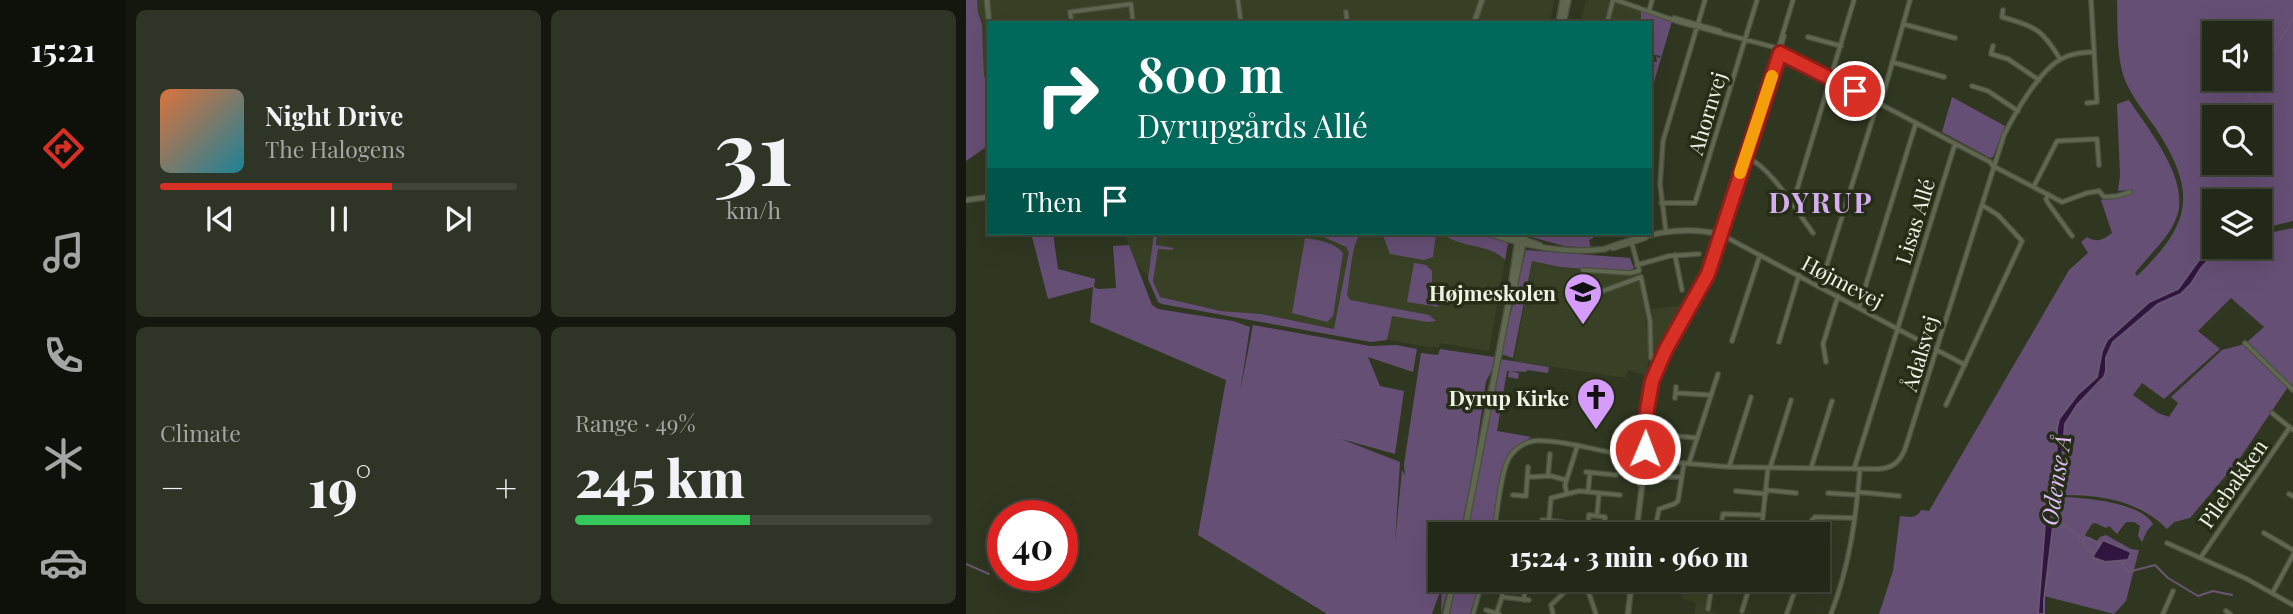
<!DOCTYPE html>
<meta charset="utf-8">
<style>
:root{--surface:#232919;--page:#2f3526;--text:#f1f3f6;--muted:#a3a6a2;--line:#404538;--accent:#d93025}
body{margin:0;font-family:"Playfair Display",serif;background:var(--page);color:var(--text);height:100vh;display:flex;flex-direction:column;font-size:26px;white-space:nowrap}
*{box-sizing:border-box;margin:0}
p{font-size:23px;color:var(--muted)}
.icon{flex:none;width:38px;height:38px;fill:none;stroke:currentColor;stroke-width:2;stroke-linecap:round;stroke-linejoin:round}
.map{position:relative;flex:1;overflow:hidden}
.details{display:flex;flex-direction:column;gap:10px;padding:10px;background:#13170e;width:840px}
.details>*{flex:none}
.top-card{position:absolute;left:21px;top:21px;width:665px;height:214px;border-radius:0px;box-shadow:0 7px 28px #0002,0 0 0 2px var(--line);background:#00695c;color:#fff;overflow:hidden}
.controls{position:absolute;left:1236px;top:21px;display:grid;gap:14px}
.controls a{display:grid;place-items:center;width:70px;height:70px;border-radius:0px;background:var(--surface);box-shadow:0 7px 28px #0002,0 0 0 2px var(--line);font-size:35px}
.speed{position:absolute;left:21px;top:500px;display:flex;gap:14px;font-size:35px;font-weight:700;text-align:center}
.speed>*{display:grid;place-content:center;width:91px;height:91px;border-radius:50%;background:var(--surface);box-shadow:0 7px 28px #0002,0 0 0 2px var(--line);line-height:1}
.speed .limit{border:10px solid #d22;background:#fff;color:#111}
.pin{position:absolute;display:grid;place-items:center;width:60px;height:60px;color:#fff;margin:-30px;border:4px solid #fff;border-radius:50%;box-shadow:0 2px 7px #0007}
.me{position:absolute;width:77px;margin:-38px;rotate:1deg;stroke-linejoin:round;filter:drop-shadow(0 0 5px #0008)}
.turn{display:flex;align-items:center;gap:24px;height:147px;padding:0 35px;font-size:32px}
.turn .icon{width:91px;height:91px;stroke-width:2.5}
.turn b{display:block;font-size:49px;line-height:60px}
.then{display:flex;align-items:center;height:66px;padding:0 35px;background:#0003;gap:14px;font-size:26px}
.big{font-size:52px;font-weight:800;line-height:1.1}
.details .widget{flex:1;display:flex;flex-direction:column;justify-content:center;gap:10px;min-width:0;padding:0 24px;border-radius:10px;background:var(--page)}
.details .dial{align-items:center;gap:0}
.dial b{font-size:91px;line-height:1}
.song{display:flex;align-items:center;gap:21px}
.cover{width:84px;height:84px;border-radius:10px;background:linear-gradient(135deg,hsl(20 70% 55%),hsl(190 70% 35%))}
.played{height:7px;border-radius:4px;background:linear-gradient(90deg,var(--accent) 65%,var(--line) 65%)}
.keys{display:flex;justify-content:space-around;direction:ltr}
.heat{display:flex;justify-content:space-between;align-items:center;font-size:38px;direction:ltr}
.charge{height:10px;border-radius:5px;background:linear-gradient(90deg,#34c759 49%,var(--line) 0)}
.details .tiles{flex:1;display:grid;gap:10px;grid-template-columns:repeat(2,1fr)}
.trip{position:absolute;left:462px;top:522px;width:402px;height:70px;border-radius:0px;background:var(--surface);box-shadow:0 7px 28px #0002,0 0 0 2px var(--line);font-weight:800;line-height:70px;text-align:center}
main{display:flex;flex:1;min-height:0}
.menu{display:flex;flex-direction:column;width:126px;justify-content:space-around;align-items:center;background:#0e100a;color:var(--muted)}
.menu .icon{width:49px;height:49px}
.menu .selected{color:var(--accent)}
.menu b{font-size:32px;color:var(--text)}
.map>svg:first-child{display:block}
.built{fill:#384125}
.green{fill:#664f75;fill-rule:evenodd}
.water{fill:#311541;stroke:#695772;stroke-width:2}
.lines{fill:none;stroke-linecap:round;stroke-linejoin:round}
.stream{stroke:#695772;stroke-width:2}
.minor-casing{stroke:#4b513e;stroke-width:6}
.tertiary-casing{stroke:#4b513e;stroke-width:7}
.secondary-casing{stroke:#4b513e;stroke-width:8}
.minor{stroke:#606851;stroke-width:3.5}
.tertiary{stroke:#606851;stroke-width:4.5}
.secondary{stroke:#606851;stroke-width:5}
.route-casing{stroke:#8d1f18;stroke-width:18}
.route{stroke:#d93025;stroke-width:12}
.slow{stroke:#f59e0b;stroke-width:12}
.labels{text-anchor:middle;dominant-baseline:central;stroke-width:7;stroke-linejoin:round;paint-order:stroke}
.street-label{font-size:21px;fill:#edf2e4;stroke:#262d17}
.poi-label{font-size:21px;font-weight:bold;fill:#edf2e4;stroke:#262d17;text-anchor:end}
.water-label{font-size:23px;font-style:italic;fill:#e0bdfa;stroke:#262d17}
.district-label{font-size:28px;font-weight:bold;letter-spacing:2px;fill:#d5aef0;stroke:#262d17}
</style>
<main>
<nav class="menu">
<b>15:21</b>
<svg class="icon selected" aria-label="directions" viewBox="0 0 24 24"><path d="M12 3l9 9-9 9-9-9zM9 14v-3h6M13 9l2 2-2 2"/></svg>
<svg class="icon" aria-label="music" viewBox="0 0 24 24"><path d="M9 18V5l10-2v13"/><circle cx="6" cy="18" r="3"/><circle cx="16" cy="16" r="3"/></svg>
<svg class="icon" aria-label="phone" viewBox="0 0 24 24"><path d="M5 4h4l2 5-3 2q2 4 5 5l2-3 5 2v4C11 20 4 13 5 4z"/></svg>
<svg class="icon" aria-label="climate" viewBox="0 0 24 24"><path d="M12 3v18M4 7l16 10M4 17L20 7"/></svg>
<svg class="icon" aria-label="car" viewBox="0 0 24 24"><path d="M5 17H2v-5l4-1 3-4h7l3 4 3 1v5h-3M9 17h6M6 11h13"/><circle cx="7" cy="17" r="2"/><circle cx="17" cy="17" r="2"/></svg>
</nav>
<section class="details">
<div class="tiles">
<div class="widget">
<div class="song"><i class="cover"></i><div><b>Night Drive</b><p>The Halogens</p></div></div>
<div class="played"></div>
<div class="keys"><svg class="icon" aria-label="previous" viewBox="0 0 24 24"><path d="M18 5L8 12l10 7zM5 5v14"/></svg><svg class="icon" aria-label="pause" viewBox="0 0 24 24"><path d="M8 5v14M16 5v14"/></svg><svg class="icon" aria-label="next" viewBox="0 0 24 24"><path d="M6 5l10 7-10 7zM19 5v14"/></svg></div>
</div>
<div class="widget dial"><b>31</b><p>km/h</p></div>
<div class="widget"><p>Climate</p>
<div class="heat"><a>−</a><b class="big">19°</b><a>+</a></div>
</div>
<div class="widget"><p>Range · 49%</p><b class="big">245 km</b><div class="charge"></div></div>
</div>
</section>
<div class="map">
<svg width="1327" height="614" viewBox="0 0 1327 614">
<rect width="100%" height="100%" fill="#2f3721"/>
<!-- built -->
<path class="built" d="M11,0H588L584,23H23V93L18,75L16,24L12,13Z
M620,0H640L672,9L676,12V23H614Z
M158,233H548L542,243L523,351L474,343L473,347H461L295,314L255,311L194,297L186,281L170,263Z
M566,261L593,267L662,272L668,268L678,295L683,357L680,376L662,370L660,378L548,361Z
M720,305L695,347L689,360L686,309Z
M719,579H744L740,610L752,614H728L730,603L716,599Z"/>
<!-- green -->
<path class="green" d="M0,0H11L12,13L16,24L18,75L23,93V145L0,161Z
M1151,0H1327V221L1293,229V201H1248V246L1233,260L1212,289L1162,323L1141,340L1136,351L1131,377L1112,394L1093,419L1091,428L1090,476L1080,510L1072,614H913L927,571L934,516C944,517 950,519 955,510L963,511L1103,270L1122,253L1115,242L1121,237C1131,243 1137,240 1146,233L1135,200L1165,193L1164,190L1152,191L1154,176L1151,104L1163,100C1182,129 1224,179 1211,216C1204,237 1182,256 1169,273L1171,276C1221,228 1233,197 1194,135C1183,117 1167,100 1159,80C1150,56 1152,26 1151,0ZM1248,33H1293V79H1248ZM1248,117H1293V163H1248Z
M673,10L706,21L688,82L684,83V66H691L687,65L688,62H691L690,56L693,58L695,56L684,54V23H675V12Z
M986,97L1039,126L1027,157L1024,158L976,132Z
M1327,228V388L1280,343L1298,327L1265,298L1232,331L1254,349L1198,399L1176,383L1167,395L1192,413L1203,417L1212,403L1205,397L1256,350L1279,344L1322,387L1272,461L1224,518L1208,522L1201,529C1173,500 1132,494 1093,495L1099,424L1111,405L1134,383L1140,371V358L1147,342L1192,304L1215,294L1225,284L1235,268L1256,248L1293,247V235Z
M65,233H87L92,269L129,279L128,287L132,289L150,288L147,246L163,245L186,305L192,309L267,321L284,327L274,392L287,325L404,346L430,345L451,349L447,372L402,357L414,386L438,391L429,454L375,439L434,462L429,543L436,470L439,476L438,464L455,353L472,355L474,349L528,357L526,370L520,381L506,478L494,534H474V579H484L475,614L476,586L466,614H361L232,535L260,380L124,322L127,287L82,299Z
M188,233H191L190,245L208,248L206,250L192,249L187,281L194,297L255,311L295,314L368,329L383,252L380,247L349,233H395C385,245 384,279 381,295L384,300L463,315L470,321L462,322L426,316L421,340L405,342L196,304L192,302L182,279Z
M416,233H429L439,237L444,233L452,235L455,233H470L467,257L458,260L424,254Z
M476,233H510L542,243L539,260C524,243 494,249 476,233Z
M564,233H627V238L623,240L625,248L598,246L565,237Z
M339,238C353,240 368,242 377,253L367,316L361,322L326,313Z
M560,250L664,258L668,268L662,272L594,267L566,261L547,358L535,354Z
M448,263L460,265L466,271V299L473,307L441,302Z
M534,359L583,367L582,373L561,370L560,372L543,371L553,373L552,379L542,377L543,371H541L531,431L565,437L544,453L538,464L525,534H500Z
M1092,497C1116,497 1175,502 1187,524L1181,531L1176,542L1172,536L1174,526L1168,522H1160L1151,534L1143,526L1140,528L1129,523L1126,524L1119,535L1129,543L1134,537L1140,535L1165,549L1173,550L1160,601L1148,614L1078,596L1087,526L1086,513ZM1137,541L1160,549L1163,551L1155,561C1145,559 1138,561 1128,558L1127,556Z
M491,579H514L504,614H484Z"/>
<!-- water -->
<path class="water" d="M1248,246L1260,247L1248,254L1235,268L1225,284L1215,294L1192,304L1147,342L1140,358V371L1138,377L1111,405L1099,424L1093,495L1085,516L1087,526L1078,600V614H1072L1080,510L1090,476L1091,428L1093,419L1112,394L1131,377L1136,351L1141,340L1183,302L1212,289L1233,260Z
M1137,540L1163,551L1165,553L1162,560L1139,562L1128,558L1127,556Z"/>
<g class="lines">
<!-- stream -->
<path class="stream" d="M1293,78L1327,18
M1271,117L1293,79
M1086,526L1100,527L1117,539L1118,546L1128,554
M1119,539L1123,538L1134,544
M1155,561L1162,572L1189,565L1202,578L1232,596L1247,591L1266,595
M0,564L23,574"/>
<defs>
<path id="minor" d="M272,0L275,23
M650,0L713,22L815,49L829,59L1024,162L1027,166L1096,202L1121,193L1133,191L1138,197L1151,196L1164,192
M827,0L756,235L999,365
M1037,10L1036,17C1070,27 1076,29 1094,59
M683,11L686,0
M380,12L381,23
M708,18L754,31
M106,23L104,12L165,4L167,23
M641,23L647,0
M937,24L989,38
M842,37L875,46
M1027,46L1025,54L1042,59L1073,80
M926,62L978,77
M808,69L818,36
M1006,86L1022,91L1052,111
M1121,103L1131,102L1125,0
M779,156C805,167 830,210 847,233
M1068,186L1091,141L1131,139L1133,165
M1082,194L1080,199L1082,203L1106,236
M823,202L830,193L888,0
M695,203H729L791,0
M700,232L694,184L697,141L739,0
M753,234L763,206
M665,240L673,270
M709,255L716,290
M671,265L703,256L733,254
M673,271L664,273L617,270L626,295L675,277
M675,277L684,321L685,358
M854,287L910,108L916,99L944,0
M893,307L950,123
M766,341L794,255
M813,342L833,275
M1279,343L1327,390
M860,362L857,344L872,296
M710,393L744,395
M709,398L710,387
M980,405L1056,241L1032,215L1016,205
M1306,413L1327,430
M701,435L731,438
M661,455H673
M681,456L693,460
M681,460L763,467L910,469C926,469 935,462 940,446L1038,135C1049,113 1073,71 1095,59C1106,53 1116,52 1128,52
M723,463L752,374
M763,467L785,397
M804,468L825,400
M845,468L866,401
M888,469L989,144
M620,472L650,475
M695,472L694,477H715
M582,476L584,454
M562,477L585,476L600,480
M800,490L830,493
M770,491L800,494
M622,492L624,473
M892,492L933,496
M862,493L891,495
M601,494L599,485L611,447
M1323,494L1327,496
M547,495L560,496L562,467
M631,515L633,494
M576,520L596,522
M583,520L585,498L613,491L654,495
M621,533L623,515L639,517L638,534
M1298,533L1327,550
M528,534C531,514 534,476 542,460C547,450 557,443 567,441C586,438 653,454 673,460
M552,534L553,523
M573,534L574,526
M688,534L693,509L708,504L712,501L718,463
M754,534L757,514L797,515
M795,534L802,468
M843,534L846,520L849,517L889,518
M1201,543L1281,579L1327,605
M1235,557L1324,427
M587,579L599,591
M1307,592L1327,555
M536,597L563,600
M558,600L559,585
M742,609L747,579
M520,610L533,614
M776,611L786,579
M1260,611L1264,614
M531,612L536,597L538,579
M821,613L833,579
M507,614L517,579
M587,614L585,605L605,586L618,579L630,614
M865,614C883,567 890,519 894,469
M1197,614L1207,591"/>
<path id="tertiary" d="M21,0L23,23
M508,23L516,0
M0,200L23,197
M521,233C560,246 598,254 639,249
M536,235L552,237L574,245
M647,248L679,238
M638,249C676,235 716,224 756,235L742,274L690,369L682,398L676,453
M743,264L753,234
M672.5 458a4.5 4.5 0 1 1 9 0a4.5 4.5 0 1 1-9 0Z
M679,454L680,438
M674,484L675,462
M670,534L679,462
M662,614L666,579"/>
<path id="secondary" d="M593,23L597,0
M597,23L602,0
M548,288L559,233
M498,534L543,301L553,233
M480,614L488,579"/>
</defs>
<!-- minor casing -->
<use href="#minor" class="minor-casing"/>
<!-- tertiary casing -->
<use href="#tertiary" class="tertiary-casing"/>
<!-- secondary casing -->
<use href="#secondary" class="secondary-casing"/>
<!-- minor -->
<use href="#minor" class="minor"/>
<!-- tertiary -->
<use href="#tertiary" class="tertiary"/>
<!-- secondary -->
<use href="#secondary" class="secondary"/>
</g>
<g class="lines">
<defs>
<path id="route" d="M679,449L681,410L686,381L700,349L742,274L814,53L889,91"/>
</defs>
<!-- route casing -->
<use href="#route" class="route-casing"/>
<!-- route -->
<use href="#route" class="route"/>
<!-- slow -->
<path class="slow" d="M774,173L806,76"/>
</g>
<!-- icons -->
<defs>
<symbol id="school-pin" viewBox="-11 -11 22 30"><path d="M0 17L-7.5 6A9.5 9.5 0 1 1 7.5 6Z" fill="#d59cfb" stroke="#262d17"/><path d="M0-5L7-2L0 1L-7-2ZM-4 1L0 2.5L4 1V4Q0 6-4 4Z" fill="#111"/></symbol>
<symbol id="church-pin" viewBox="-11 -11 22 30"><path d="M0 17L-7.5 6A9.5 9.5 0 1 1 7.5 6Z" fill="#d59cfb" stroke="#262d17"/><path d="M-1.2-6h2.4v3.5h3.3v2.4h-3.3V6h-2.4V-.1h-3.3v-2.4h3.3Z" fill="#111"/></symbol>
</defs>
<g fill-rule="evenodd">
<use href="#school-pin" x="595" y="270" width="44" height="60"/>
<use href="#church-pin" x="608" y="375" width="44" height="60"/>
</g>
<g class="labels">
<!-- street labels -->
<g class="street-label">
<text transform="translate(740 113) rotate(-73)">Ahornvej</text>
<text transform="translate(948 221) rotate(-73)">Lisas Allé</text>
<text transform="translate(877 281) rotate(28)">Højmevej</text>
<text transform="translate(953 353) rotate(-73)">Ådalsvej</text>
<text transform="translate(1266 483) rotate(-55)">Pilebakken</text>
</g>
<!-- poi labels -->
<g class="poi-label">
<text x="590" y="292">Højmeskolen</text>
<text x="603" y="397">Dyrup Kirke</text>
</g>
<!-- water labels -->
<g class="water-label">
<text transform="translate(1089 480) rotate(-81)">Odense Å</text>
</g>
<!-- district labels -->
<g class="district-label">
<text x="855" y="201">DYRUP</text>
</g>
</g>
</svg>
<div class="controls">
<a><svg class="icon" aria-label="sound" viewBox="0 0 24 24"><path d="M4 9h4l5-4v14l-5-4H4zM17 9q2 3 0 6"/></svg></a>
<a><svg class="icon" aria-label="search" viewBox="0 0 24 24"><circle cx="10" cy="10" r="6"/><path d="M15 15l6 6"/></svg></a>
<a><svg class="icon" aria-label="layers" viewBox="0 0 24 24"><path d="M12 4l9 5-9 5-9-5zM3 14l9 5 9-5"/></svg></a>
</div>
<div class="speed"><div class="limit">40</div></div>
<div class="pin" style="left:889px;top:91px;background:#d93025"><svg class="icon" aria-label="arrive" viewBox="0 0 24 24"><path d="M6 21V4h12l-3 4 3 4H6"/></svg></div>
<svg class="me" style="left:679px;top:449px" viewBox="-20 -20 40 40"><circle r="17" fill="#d93025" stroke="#fff" stroke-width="3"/><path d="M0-11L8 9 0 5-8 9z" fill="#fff"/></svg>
<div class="trip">15:24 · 3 min · 960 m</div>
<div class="top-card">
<div class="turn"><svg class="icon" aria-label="right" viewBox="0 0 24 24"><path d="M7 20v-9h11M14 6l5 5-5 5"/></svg><div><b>800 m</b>Dyrupgårds Allé</div></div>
<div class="then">Then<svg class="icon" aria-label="arrive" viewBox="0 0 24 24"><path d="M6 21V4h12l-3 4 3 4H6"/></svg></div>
</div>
</div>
</main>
